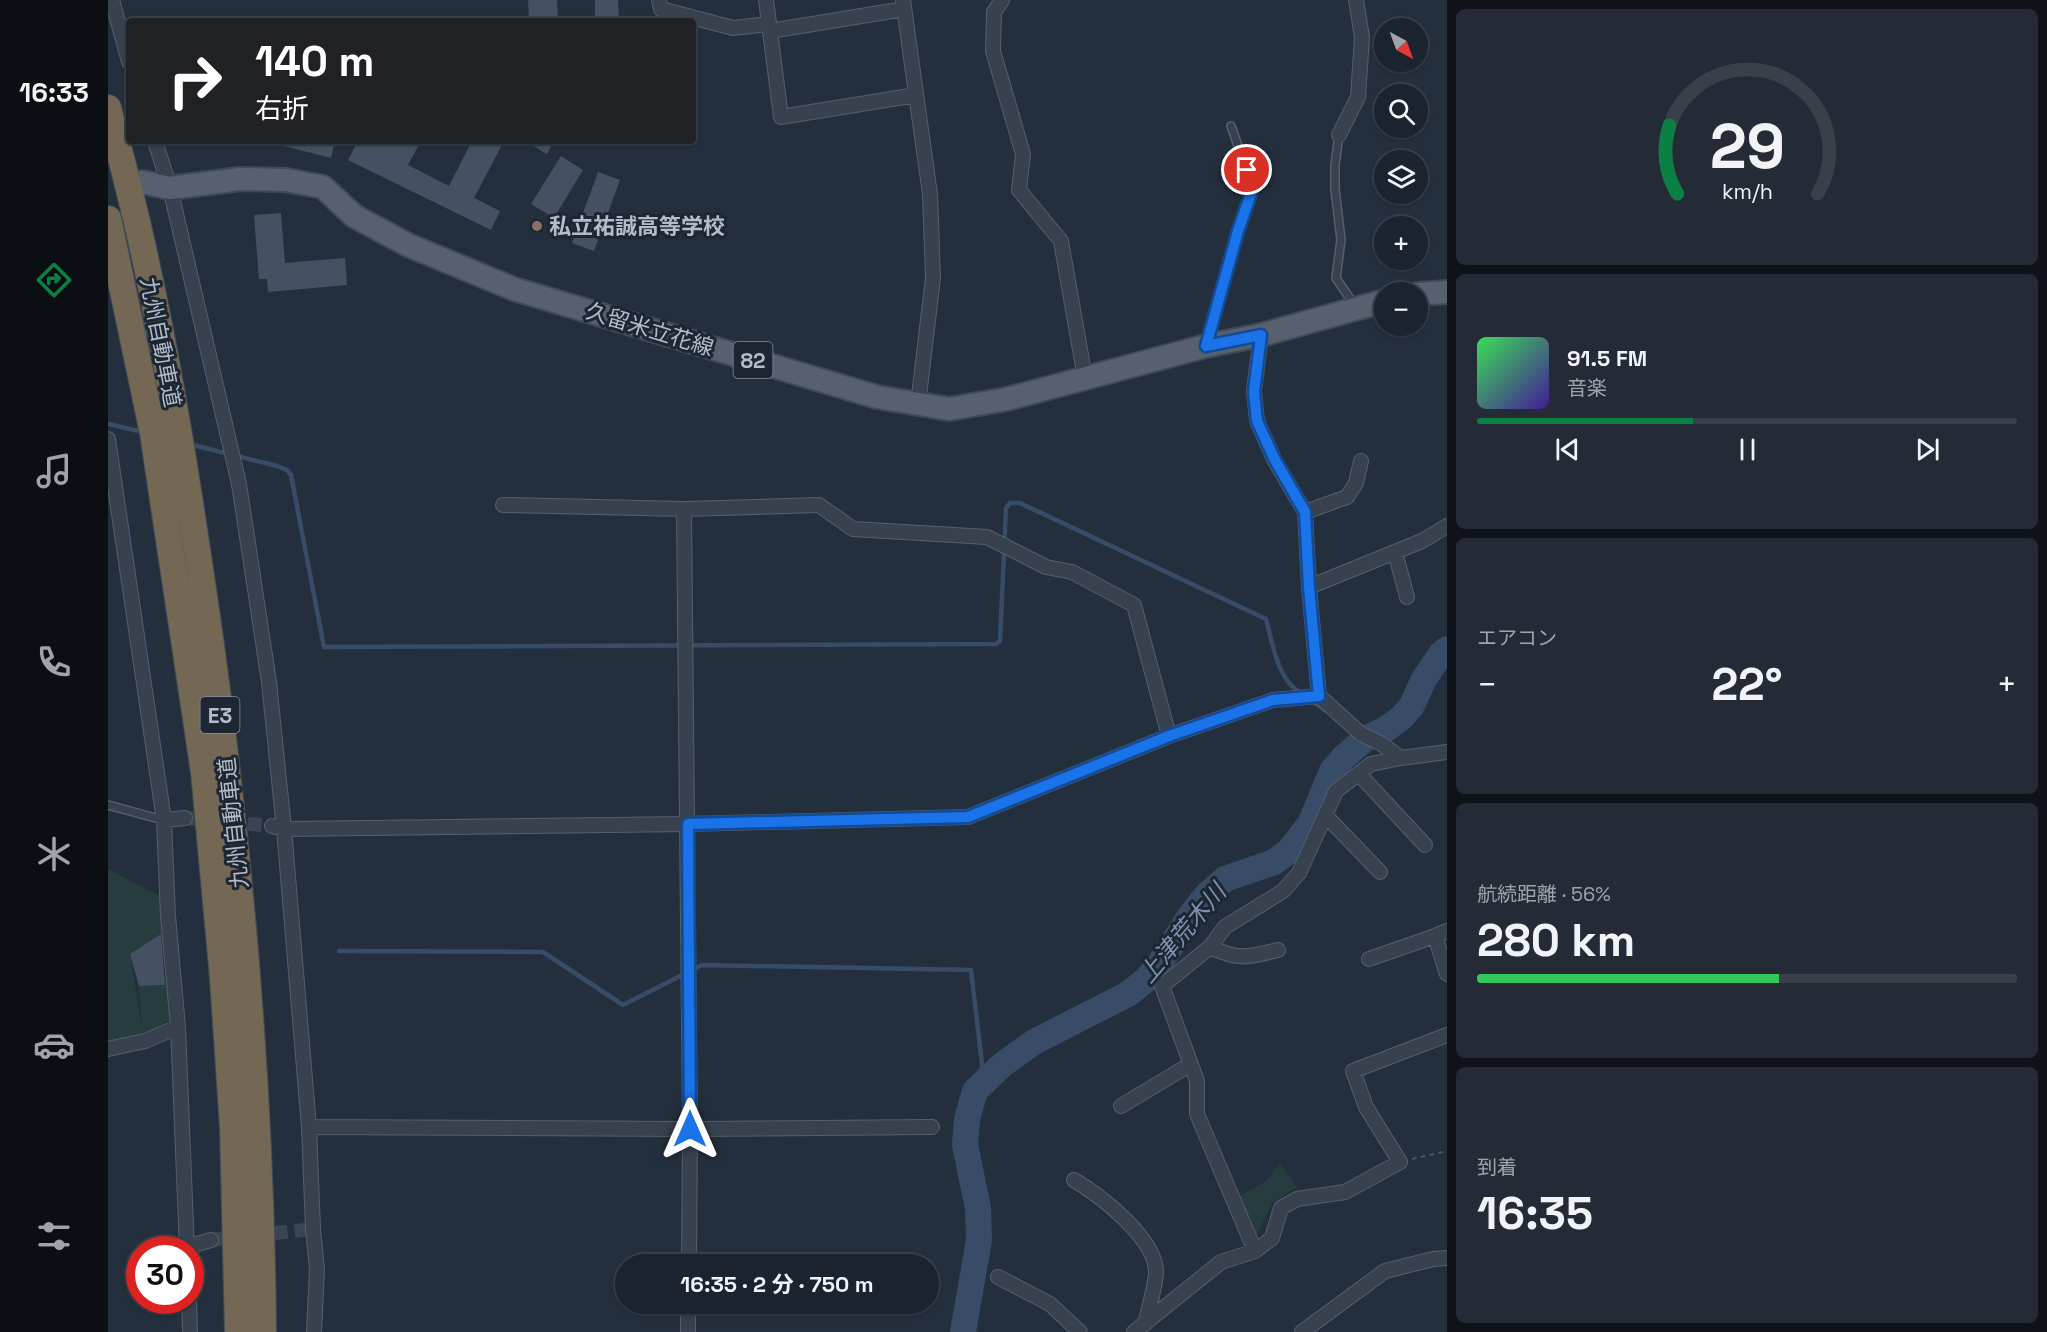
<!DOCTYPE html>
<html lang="ja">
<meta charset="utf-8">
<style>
:root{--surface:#1b232e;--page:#242b36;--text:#f1f3f6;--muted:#a0a4aa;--line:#39404a;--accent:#0b8043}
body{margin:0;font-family:"Space Grotesk","Noto Sans JP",sans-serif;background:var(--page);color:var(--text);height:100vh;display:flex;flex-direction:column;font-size:22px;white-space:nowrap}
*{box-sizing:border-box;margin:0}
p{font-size:20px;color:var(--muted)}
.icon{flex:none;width:33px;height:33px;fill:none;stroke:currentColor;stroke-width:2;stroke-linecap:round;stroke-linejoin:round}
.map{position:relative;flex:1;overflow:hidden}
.panel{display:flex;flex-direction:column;gap:9px;padding:9px;background:#0f1319;width:600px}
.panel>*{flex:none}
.banner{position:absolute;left:18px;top:18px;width:570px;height:126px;border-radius:6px;box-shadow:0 2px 4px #0004,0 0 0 2px var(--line);background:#202124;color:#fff;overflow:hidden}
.needle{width:39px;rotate:139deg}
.tools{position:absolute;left:1266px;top:18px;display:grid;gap:12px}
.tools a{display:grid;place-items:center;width:54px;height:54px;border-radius:50%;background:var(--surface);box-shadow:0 2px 4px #0004,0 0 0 2px var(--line);font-size:30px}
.speed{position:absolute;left:18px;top:1236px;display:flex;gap:12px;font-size:30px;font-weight:700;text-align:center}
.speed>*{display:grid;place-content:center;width:78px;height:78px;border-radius:50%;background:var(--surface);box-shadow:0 2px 4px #0004,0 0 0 2px var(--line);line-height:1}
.speed .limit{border:9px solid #d22;background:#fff;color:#111}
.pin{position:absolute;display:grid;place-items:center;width:51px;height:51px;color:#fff;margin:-26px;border:3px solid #fff;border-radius:50%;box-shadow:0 2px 6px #0007}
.me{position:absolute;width:66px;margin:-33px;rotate:0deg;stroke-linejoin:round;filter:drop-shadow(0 0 4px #0008)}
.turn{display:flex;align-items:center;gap:21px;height:126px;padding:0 30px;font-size:27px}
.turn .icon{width:78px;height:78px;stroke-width:2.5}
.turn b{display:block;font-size:42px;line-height:51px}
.big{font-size:45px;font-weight:700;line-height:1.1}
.panel .card{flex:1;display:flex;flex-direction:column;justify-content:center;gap:9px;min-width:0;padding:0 21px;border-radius:9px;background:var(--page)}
.panel .dial{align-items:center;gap:0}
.dial svg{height:156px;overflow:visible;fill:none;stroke:var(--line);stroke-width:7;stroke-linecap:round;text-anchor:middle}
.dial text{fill:var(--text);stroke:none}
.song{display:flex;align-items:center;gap:18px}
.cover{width:72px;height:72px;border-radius:9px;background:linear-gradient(135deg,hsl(130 70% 55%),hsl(260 70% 35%))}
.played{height:6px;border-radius:3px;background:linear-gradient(90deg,var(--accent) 40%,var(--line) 40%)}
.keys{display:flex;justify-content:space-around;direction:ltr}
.heat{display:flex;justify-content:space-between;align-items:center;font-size:33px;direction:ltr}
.charge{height:9px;border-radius:4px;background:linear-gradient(90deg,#34c759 56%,var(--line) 0)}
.trip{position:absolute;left:507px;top:1254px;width:324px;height:60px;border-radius:30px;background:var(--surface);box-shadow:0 2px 4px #0004,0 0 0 2px var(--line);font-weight:700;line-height:60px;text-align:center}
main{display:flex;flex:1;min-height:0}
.menu{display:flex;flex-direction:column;width:108px;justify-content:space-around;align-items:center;background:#0b0e12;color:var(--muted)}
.menu .icon{width:42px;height:42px}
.menu .active{color:var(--accent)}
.menu b{font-size:27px;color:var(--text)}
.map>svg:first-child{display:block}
.green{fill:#263c3f}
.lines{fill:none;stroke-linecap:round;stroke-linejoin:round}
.stream{stroke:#394c67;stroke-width:4.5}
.river{stroke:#394c67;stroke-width:26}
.building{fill:#455162}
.minor-tunnel{stroke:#3a4453;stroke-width:14;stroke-dasharray:14 7;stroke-linecap:butt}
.service-casing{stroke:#565f6c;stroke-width:10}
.minor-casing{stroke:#565f6c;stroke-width:16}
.primary-casing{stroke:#414a57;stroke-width:26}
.motorway-casing{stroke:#434c59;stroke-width:28}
.path{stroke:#44595c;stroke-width:2;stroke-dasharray:4.5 4.5;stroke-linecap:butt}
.service{stroke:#38414e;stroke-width:7}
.minor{stroke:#38414e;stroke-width:14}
.primary{stroke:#56606e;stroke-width:22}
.motorway{stroke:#746855;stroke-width:26}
.route-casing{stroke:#114b97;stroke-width:15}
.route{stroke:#1a73e8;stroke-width:10}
.education-dot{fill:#8d6e63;stroke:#1d2633;stroke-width:2}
.labels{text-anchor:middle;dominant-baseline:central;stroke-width:6;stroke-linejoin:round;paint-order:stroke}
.shield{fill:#1d2633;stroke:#878f9c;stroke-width:1.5}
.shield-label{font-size:21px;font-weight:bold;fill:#b4bcc9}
.poi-label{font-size:22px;font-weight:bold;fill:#b4bcc9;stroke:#1d2633;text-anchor:start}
.street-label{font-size:22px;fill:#b4bcc9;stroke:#1d2633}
.water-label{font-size:24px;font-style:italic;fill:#7c92b1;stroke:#1d2633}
</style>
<main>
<nav class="menu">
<b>16:33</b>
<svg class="icon active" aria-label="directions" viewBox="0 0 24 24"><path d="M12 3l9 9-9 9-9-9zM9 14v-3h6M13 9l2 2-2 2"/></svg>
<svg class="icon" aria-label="music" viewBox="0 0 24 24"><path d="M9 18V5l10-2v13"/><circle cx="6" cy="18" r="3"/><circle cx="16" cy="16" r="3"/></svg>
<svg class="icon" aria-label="phone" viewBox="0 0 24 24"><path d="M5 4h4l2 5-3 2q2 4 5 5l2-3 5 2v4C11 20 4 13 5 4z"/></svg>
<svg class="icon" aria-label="climate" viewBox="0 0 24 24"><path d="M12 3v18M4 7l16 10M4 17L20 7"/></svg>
<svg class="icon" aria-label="car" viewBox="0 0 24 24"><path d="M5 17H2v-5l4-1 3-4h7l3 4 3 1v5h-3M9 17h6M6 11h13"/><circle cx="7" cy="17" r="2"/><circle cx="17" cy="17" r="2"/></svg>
<svg class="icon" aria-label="filters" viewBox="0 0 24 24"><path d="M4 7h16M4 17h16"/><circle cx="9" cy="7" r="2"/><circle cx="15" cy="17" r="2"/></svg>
</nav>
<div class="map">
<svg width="1339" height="1332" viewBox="0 0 1339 1332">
<rect width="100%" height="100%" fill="#242f3e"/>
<!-- green -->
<path class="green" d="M0,869L52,896L60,916L55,933L22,954L34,1026L31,986L59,985L70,1027L0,1042Z
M1172,1163L1189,1187L1165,1202L1147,1238L1132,1196L1158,1181Z"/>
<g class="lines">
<!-- stream -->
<path class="stream" d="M0,424L35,432
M81,444L169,466L179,470L183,475L216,647L888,644L892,641L898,508L902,503H912L1158,619C1165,645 1169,678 1192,693
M1202,700L1217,710
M231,951L435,952L515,1005L594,965L863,970L876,1081"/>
<!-- river -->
<path class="river" d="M855,1332L871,1240L870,1208L857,1145L859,1119L867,1091L894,1065L926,1042L1020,994L1039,979L1051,965L1082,916L1099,895L1117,879L1166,862L1181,851L1202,824L1224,771L1236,757L1258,738L1278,729L1293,718L1303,707L1316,679L1333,654L1339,649"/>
</g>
<!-- building -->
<path class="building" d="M420,0H449L450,21H421Z
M487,0H510L511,21H487Z
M173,141H227L223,158L172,145Z
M250,141H313L300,165L341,186L364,141H396L366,198L392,211L383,230L240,160Z
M417,141H446L439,154Z
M453,156L475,170L446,218L423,204Z
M490,172L512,180L486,251L464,243Z
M173,213L177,263L237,258L239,285L160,292L159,279H151L146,215Z
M53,934L57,985L31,986L22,954Z"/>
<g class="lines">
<!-- minor-tunnel -->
<path class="minor-tunnel" d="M77,818L164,826
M103,1240L205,1229"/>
<defs>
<path id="service" d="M1231,135L1227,165V189L1233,240L1228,278L1247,306
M1099,341L1130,231L1145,188L1123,126
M0,805L55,820"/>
<path id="minor" d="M4,0L21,62
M551,0L553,9L625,28L661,24
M658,0L673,117L808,95
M795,0L822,194L825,278L810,404
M894,0L886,12L885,51L915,154L911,190L953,241L977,378
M662,31L796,9
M1231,135L1250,97L1254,37L1248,0
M47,141L62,188L131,484L161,682L176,829L201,1127L205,1229L209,1269L206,1332
M1153,335L1146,391L1149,421L1167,461L1197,512L1201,587L1211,696L1253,734L1272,743L1293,758L1339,752
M0,439L56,820L60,916L70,1027L79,1250
M395,505L576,509L711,505L745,529L879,537L938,567L964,572L1026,605L1061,736
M576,509L582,1129L581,1264
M1197,512L1239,497L1248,483L1253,461
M1287,552L1299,597
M1201,587L1314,541L1339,526
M1251,774L1317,845
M1218,816L1272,872
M56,820L77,818
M164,826L176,829L580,824L860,817L1061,736L1165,700L1211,696
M1339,931L1327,936L1339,974
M1102,947L1117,927L1175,891L1191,873L1228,791L1263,764L1293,758
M1261,959L1327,936
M0,1049L37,1041L70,1027
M1013,1106L1083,1064
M201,1127L582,1129L824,1127
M966,1180C993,1196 1050,1240 1048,1274C1046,1291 1041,1308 1037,1324
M79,1247L103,1240
M1147,1251L1089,1114V1081L1054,986L1102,947C1132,961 1140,957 1170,950
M890,1277L942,1304L972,1332
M81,1300L82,1332
M580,1332V1304
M1026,1332L1113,1262L1147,1251L1164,1238L1173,1208L1189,1199L1237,1192L1292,1162L1258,1107L1245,1071L1339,1035
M1194,1332L1277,1271L1325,1259L1339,1258"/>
<path id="primary" d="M34,182L62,188L132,179L178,180L215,187L246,216L300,245L406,289L769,397L841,409L899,399L1098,346L1153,335L1276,301
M1310,294L1339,292"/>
<path id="motorway" d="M0,108C10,146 20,184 29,222C61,359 82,499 102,638C134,869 153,1099 155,1332
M0,219L45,433L96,772L115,978L125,1127L130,1332"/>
</defs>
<!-- service casing -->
<use href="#service" class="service-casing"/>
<!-- minor casing -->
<use href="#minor" class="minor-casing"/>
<!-- primary casing -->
<use href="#primary" class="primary-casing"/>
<!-- motorway casing -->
<use href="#motorway" class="motorway-casing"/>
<!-- path -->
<path class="path" d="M1304,1159L1339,1151"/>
<!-- service -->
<use href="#service" class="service"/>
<!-- minor -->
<use href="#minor" class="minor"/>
<!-- primary -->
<use href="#primary" class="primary"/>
<!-- motorway -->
<use href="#motorway" class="motorway"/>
</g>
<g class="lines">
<defs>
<path id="route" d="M582,1129L580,824L860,817L1061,736L1165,700L1211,696L1201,587L1197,512L1167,460L1149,421L1146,392L1153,335L1098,346L1130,231L1145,188L1139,170"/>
</defs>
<!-- route casing -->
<use href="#route" class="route-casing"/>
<!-- route -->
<use href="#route" class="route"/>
</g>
<!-- markers -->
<circle class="education-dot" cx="429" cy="226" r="6"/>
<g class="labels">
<!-- shield labels -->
<g class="shield">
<rect x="625.5" y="342" width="39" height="36" rx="4.5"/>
<rect x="92.5" y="697" width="39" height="36" rx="4.5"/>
</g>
<g class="shield-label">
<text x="645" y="360">82</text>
<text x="112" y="715">E3</text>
</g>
<!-- poi labels -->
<g class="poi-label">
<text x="441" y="226">私立祐誠高等学校</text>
</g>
<!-- street labels -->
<g class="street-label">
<text transform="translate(542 329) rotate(17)">久留米立花線</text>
<text transform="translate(53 342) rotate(79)">九州自動車道</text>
<text transform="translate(125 823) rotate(-96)">九州自動車道</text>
</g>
<!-- water labels -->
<g class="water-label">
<text transform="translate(1074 933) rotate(-50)">上津荒木川</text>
</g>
</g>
</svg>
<div class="tools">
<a><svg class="needle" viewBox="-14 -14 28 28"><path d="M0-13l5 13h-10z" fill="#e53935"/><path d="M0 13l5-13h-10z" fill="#a0a4aa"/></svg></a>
<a><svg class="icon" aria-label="search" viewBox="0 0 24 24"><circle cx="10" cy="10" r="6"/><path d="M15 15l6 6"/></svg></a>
<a><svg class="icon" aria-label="layers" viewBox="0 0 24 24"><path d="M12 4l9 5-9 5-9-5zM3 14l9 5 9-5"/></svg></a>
<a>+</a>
<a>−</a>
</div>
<div class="speed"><div class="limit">30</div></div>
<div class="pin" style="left:1139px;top:170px;background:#d93025"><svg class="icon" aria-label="arrive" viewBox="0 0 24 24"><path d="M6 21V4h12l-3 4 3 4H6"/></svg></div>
<svg class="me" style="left:582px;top:1129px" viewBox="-20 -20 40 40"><path d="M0-17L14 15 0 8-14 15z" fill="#1a73e8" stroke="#fff" stroke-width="4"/></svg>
<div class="trip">16:35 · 2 分 · 750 m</div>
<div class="banner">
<div class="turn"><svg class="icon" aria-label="right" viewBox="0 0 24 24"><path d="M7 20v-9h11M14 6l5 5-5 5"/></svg><div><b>140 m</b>右折</div></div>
</div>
</div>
<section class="panel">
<div class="card dial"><svg viewBox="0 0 100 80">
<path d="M14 69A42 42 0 1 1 86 69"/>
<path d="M14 69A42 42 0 0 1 10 34" stroke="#0b8043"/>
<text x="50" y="56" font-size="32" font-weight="700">29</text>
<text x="50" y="72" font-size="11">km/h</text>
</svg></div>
<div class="card">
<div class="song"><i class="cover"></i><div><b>91.5 FM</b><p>音楽</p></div></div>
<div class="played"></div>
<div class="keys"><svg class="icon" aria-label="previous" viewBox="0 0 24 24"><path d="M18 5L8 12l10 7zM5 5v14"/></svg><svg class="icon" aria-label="pause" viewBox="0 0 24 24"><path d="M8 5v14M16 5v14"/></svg><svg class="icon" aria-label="next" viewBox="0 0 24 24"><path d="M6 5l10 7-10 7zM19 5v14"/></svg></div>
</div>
<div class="card"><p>エアコン</p>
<div class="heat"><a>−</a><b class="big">22°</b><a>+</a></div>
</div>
<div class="card"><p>航続距離 · 56%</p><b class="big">280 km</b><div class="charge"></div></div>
<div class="card"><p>到着</p><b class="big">16:35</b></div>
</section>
</main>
